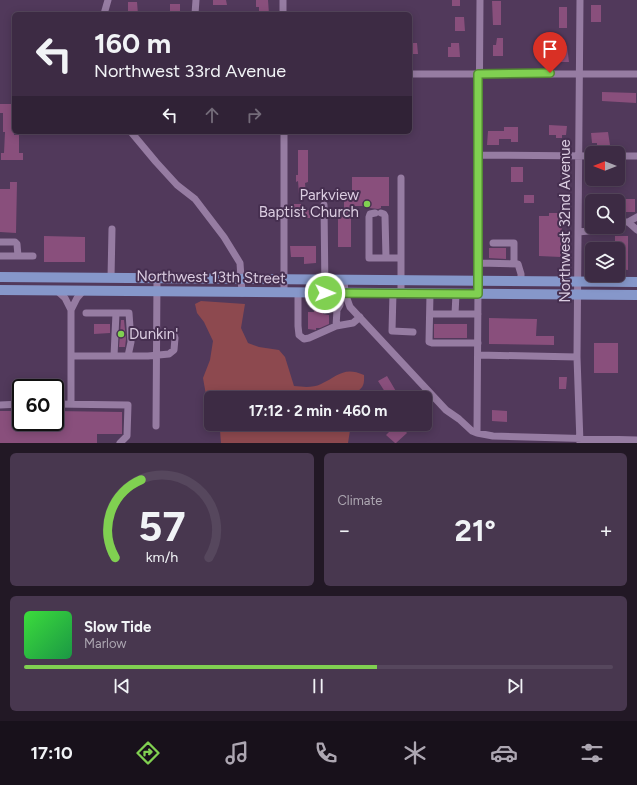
<!DOCTYPE html>
<meta charset="utf-8">
<style>
:root{--surface:#3d2b44;--page:#48374f;--text:#f1f3f6;--muted:#ada7b2;--line:#56475d;--accent:#80d051}
body{margin:0;font-family:Figtree,sans-serif;background:var(--page);color:var(--text);height:100vh;display:flex;flex-direction:column;font-size:15px;white-space:nowrap}
*{box-sizing:border-box;margin:0}
p{font-size:13px;color:var(--muted)}
.icon{flex:none;width:22px;height:22px;fill:none;stroke:currentColor;stroke-width:2;stroke-linecap:round;stroke-linejoin:round}
.map{position:relative;height:443px;overflow:hidden}
.details{display:flex;flex-direction:column;gap:10px;padding:10px;background:#221825;flex:1}
.details>*{flex:none}
.banner{position:absolute;left:12px;top:12px;width:400px;height:122px;border-radius:6px;box-shadow:0 2px 10px #0003,0 0 0 1px var(--line);background:#3d2b44;color:var(--text);overflow:hidden}
.needle{width:26px;rotate:270deg}
.fabs{position:absolute;left:585px;top:146px;display:grid;gap:8px}
.fabs a{display:grid;place-items:center;width:40px;height:40px;border-radius:6px;background:var(--surface);box-shadow:0 2px 10px #0003,0 0 0 1px var(--line);font-size:20px}
.speed{position:absolute;left:12px;top:379px;display:flex;gap:8px;font-size:20px;font-weight:700;text-align:center}
.speed>*{display:grid;place-content:center;width:52px;height:52px;border-radius:50%;background:var(--surface);box-shadow:0 2px 10px #0003,0 0 0 1px var(--line);line-height:1}
.speed .limit{border:2px solid #111;border-radius:6px;background:#fff;color:#111}
.pin{position:absolute;display:grid;place-items:center;width:34px;height:34px;color:#fff;margin:-41px -17px;border-radius:50% 50% 50% 0;rotate:-45deg;box-shadow:0 0 4px #0007}
.pin .icon{rotate:45deg}
.me{position:absolute;width:44px;margin:-22px;rotate:91deg;stroke-linejoin:round;filter:drop-shadow(0 0 3px #0008)}
.turn{display:flex;align-items:center;gap:14px;height:84px;padding:0 16px;font-size:18px}
.turn .icon{width:52px;height:52px;stroke-width:2.5}
.turn b{display:block;font-size:28px;line-height:34px}
.lanes{display:flex;align-items:center;height:38px;padding:0 16px;background:#0003;justify-content:center;gap:20px;direction:ltr}
.lanes .off{opacity:.35}
.big{font-size:30px;font-weight:700;line-height:1.1}
.details .tile{flex:1;display:flex;flex-direction:column;justify-content:center;gap:6px;min-width:0;padding:0 14px;border-radius:6px;background:var(--page)}
.details .dial{align-items:center;gap:0}
.dial svg{height:104px;overflow:visible;fill:none;stroke:var(--line);stroke-width:7;stroke-linecap:round;text-anchor:middle}
.dial text{fill:var(--text);stroke:none}
.song{display:flex;align-items:center;gap:12px}
.cover{width:48px;height:48px;border-radius:6px;background:linear-gradient(135deg,hsl(120 70% 55%),hsl(140 70% 35%))}
.played{height:4px;border-radius:2px;background:linear-gradient(90deg,var(--accent) 60%,var(--line) 60%)}
.keys{display:flex;justify-content:space-around;direction:ltr}
.heat{display:flex;justify-content:space-between;align-items:center;font-size:22px;direction:ltr}
.details .tiles{flex:1;display:grid;gap:10px;grid-template-columns:1fr 1fr}
.tile:last-child{grid-column:span 2}
.trip{position:absolute;left:204px;top:391px;width:228px;height:40px;border-radius:6px;background:var(--surface);box-shadow:0 2px 10px #0003,0 0 0 1px var(--line);font-weight:700;line-height:40px;text-align:center}
.menu{display:flex;height:64px;justify-content:space-around;align-items:center;background:#18111b;color:var(--muted)}
.menu .icon{width:28px;height:28px}
.menu .on{color:var(--accent)}
.menu b{font-size:18px;color:var(--text)}
.map>svg:first-child{display:block}
.green{fill:#8d494f}
.building{fill:#894f7c}
.lines{fill:none;stroke-linecap:round;stroke-linejoin:round}
.minor{stroke:#967ca2;stroke-width:7}
.major{stroke:#8697ca;stroke-width:10}
.route-casing{stroke:#538735;stroke-width:10}
.route{stroke:#80d051;stroke-width:7}
.poi-dot{fill:#80d051;stroke:#462f50;stroke-width:1.5}
.labels{text-anchor:middle;dominant-baseline:central;stroke-width:4;stroke-linejoin:round;paint-order:stroke}
.poi-label{font-size:15px;fill:#dbcde1;stroke:#462f50;text-anchor:end}
.street-label{font-size:15px;fill:#dbcde1;stroke:#462f50}
</style>
<div class="map">
<svg width="637" height="443" viewBox="0 0 637 443">
<rect width="100%" height="100%" fill="#51395b"/>
<!-- green -->
<path class="green" d="M201,301L245,304L241,328L248,343L259,347L279,350L285,357L294,386C303,387 313,388 321,384C338,376 344,366 364,375C365,392 358,387 352,398H250L249,397L216,398L206,395L203,378L210,360L213,341L204,322L197,313L195,304Z
M236,424H351L348,443H221L220,430Z"/>
<!-- building -->
<path class="building" d="M213,0H226L227,5H213Z
M256,0H268L269,14H259V7H256Z
M452,0H460V6H452Z
M492,1H501V25H493Z
M128,2H137L138,14H128Z
M170,4H180V14H170Z
M591,5H601V22H591Z
M559,7H567V28H559Z
M455,17H464L465,31H455Z
M497,38H503V56H493V45H496Z
M410,43H417L418,54H410Z
M451,43H459L460,57H448V47H451Z
M560,46H567L569,62H560V58L539,59V51L560,50Z
M602,92L636,93V103L602,101Z
M0,104H14V135H19V153H23V160H1V153H4L5,132H3V113H0Z
M549,125L567,126L566,135H562V138H556V135H549Z
M504,127H518V142H511V139H499V145H487L488,131H504Z
M608,132L610,145H597V143H592L591,133Z
M298,150H308V182L305,183L306,194H299L298,181L296,182V175H298Z
M511,167H523V182H511Z
M586,169H592V183H586Z
M352,177H389V206H381V208L378,209L370,208V206H351V247H338V208H344V197H352Z
M10,182H17L16,233L0,232V189H10Z
M524,195H534V203H524Z
M618,199H635V212H618Z
M294,204H301V210H310V218H294Z
M549,213H562L561,257L539,256V216H549Z
M44,236L85,237V262H44Z
M615,236H628V270L618,269V249H615Z
M290,246H316V263L304,264V257H291Z
M489,248H506V259L489,258Z
M592,256V270H586V257Z
M314,311H323V314L329,315V324L320,328H316V330L308,329V312H314Z
M489,318L537,319L536,336H554V345L489,344Z
M121,320H124L126,339L125,347H119Z
M94,324H110V333L94,334Z
M434,324H467V338H434Z
M594,343H618V373H594Z
M387,376L400,398H389L378,381Z
M559,377H567L566,389H559Z
M492,410L507,411V422L492,421Z
M0,411H21V422H55V411L122,412V434H97V443H0Z
M388,424H399L407,433L396,443H395L386,435L389,432L384,428Z"/>
<g class="lines">
<!-- minor -->
<path class="minor" d="M283,0V14
M580,0L577,357L580,443
M104,14L108,0
M195,14L196,0
M410,74H637
M131,132L156,162L177,185L195,199L224,237L240,263L242,293
M284,132V293
M479,155L592,156
M618,156H637
M324,205L325,293
M375,213L370,214L369,217V258H401
M381,213L384,214L385,216L386,258
M618,222H628L637,217
M628,222L637,230
M578,232L589,231L596,227
M0,242H15L17,244L18,256
M493,243H514V264
M0,256H33
M479,263L518,264L521,274V281
M111,278L112,229
M344,280L345,293L350,307L446,410L459,419L472,431L477,433L493,436L637,440
M56,290L65,298L71,310
M298,293V326L299,335L304,339L309,338L336,326L353,323L360,317
M393,293L392,331L413,332
M401,294V178
M430,294L429,342L432,343H478
M86,313H129L131,342L128,356
M430,314H478
M455,314L456,294
M336,326L337,310L340,305L341,293
M478,355L577,357
M72,356H148L169,354L174,350L175,338L174,335
M114,356L116,313
M55,404L128,405L127,436L120,443
M71,404V310L77,298L84,290
M0,405L21,404
M156,426L157,279
M477,433L480,0"/>
<!-- major -->
<path class="major" d="M0,277L637,282
M0,290L637,295"/>
</g>
<g class="lines">
<defs>
<path id="route" d="M325,293L478,294V74L550,73"/>
</defs>
<!-- route casing -->
<use href="#route" class="route-casing"/>
<!-- route -->
<use href="#route" class="route"/>
</g>
<!-- markers -->
<g class="poi-dot">
<circle cx="367" cy="204" r="4"/>
<circle cx="121" cy="334" r="4"/>
</g>
<g class="labels">
<!-- poi labels -->
<g class="poi-label">
<text x="359" y="195">Parkview<tspan x="359" dy="17">Baptist Church</tspan></text>
<text x="129" y="334" text-anchor="start">Dunkin'</text>
</g>
<!-- street labels -->
<g class="street-label">
<text transform="translate(565 221) rotate(-90)">Northwest 32nd Avenue</text>
<text transform="translate(211 277) rotate(1)">Northwest 13th Street</text>
</g>
</g>
</svg>
<div class="fabs">
<a><svg class="needle" viewBox="-14 -14 28 28"><path d="M0-13l5 13h-10z" fill="#e53935"/><path d="M0 13l5-13h-10z" fill="#ada7b2"/></svg></a>
<a><svg class="icon" aria-label="search" viewBox="0 0 24 24"><circle cx="10" cy="10" r="6"/><path d="M15 15l6 6"/></svg></a>
<a><svg class="icon" aria-label="layers" viewBox="0 0 24 24"><path d="M12 4l9 5-9 5-9-5zM3 14l9 5 9-5"/></svg></a>
</div>
<div class="speed"><div class="limit">60</div></div>
<div class="pin" style="left:550px;top:73px;background:#d93025"><svg class="icon" aria-label="arrive" viewBox="0 0 24 24"><path d="M6 21V4h12l-3 4 3 4H6"/></svg></div>
<svg class="me" style="left:325px;top:293px" viewBox="-20 -20 40 40"><circle r="17" fill="#80d051" stroke="#fff" stroke-width="3"/><path d="M0-11L8 9 0 5-8 9z" fill="#fff"/></svg>
<div class="trip">17:12 · 2 min · 460 m</div>
<div class="banner">
<div class="turn"><svg class="icon" aria-label="left" viewBox="0 0 24 24"><path d="M17 20v-9H6M10 6l-5 5 5 5"/></svg><div><b>160 m</b>Northwest 33rd Avenue</div></div>
<div class="lanes"><svg class="icon" aria-label="left" viewBox="0 0 24 24"><path d="M17 20v-9H6M10 6l-5 5 5 5"/></svg><svg class="icon off" aria-label="ahead" viewBox="0 0 24 24"><path d="M12 20V5M6 11l6-6 6 6"/></svg><svg class="icon off" aria-label="right" viewBox="0 0 24 24"><path d="M7 20v-9h11M14 6l5 5-5 5"/></svg></div>
</div>
</div>
<section class="details">
<div class="tiles">
<div class="tile dial"><svg viewBox="0 0 100 80">
<path d="M14 69A42 42 0 1 1 86 69"/>
<path d="M14 69A42 42 0 0 1 34 9" stroke="#80d051"/>
<text x="50" y="56" font-size="32" font-weight="700">57</text>
<text x="50" y="72" font-size="11">km/h</text>
</svg></div>
<div class="tile"><p>Climate</p>
<div class="heat"><a>−</a><b class="big">21°</b><a>+</a></div>
</div>
<div class="tile">
<div class="song"><i class="cover"></i><div><b>Slow Tide</b><p>Marlow</p></div></div>
<div class="played"></div>
<div class="keys"><svg class="icon" aria-label="previous" viewBox="0 0 24 24"><path d="M18 5L8 12l10 7zM5 5v14"/></svg><svg class="icon" aria-label="pause" viewBox="0 0 24 24"><path d="M8 5v14M16 5v14"/></svg><svg class="icon" aria-label="next" viewBox="0 0 24 24"><path d="M6 5l10 7-10 7zM19 5v14"/></svg></div>
</div>
</div>
</section>
<nav class="menu">
<b>17:10</b>
<svg class="icon on" aria-label="directions" viewBox="0 0 24 24"><path d="M12 3l9 9-9 9-9-9zM9 14v-3h6M13 9l2 2-2 2"/></svg>
<svg class="icon" aria-label="music" viewBox="0 0 24 24"><path d="M9 18V5l10-2v13"/><circle cx="6" cy="18" r="3"/><circle cx="16" cy="16" r="3"/></svg>
<svg class="icon" aria-label="phone" viewBox="0 0 24 24"><path d="M5 4h4l2 5-3 2q2 4 5 5l2-3 5 2v4C11 20 4 13 5 4z"/></svg>
<svg class="icon" aria-label="climate" viewBox="0 0 24 24"><path d="M12 3v18M4 7l16 10M4 17L20 7"/></svg>
<svg class="icon" aria-label="car" viewBox="0 0 24 24"><path d="M5 17H2v-5l4-1 3-4h7l3 4 3 1v5h-3M9 17h6M6 11h13"/><circle cx="7" cy="17" r="2"/><circle cx="17" cy="17" r="2"/></svg>
<svg class="icon" aria-label="filters" viewBox="0 0 24 24"><path d="M4 7h16M4 17h16"/><circle cx="9" cy="7" r="2"/><circle cx="15" cy="17" r="2"/></svg>
</nav>
